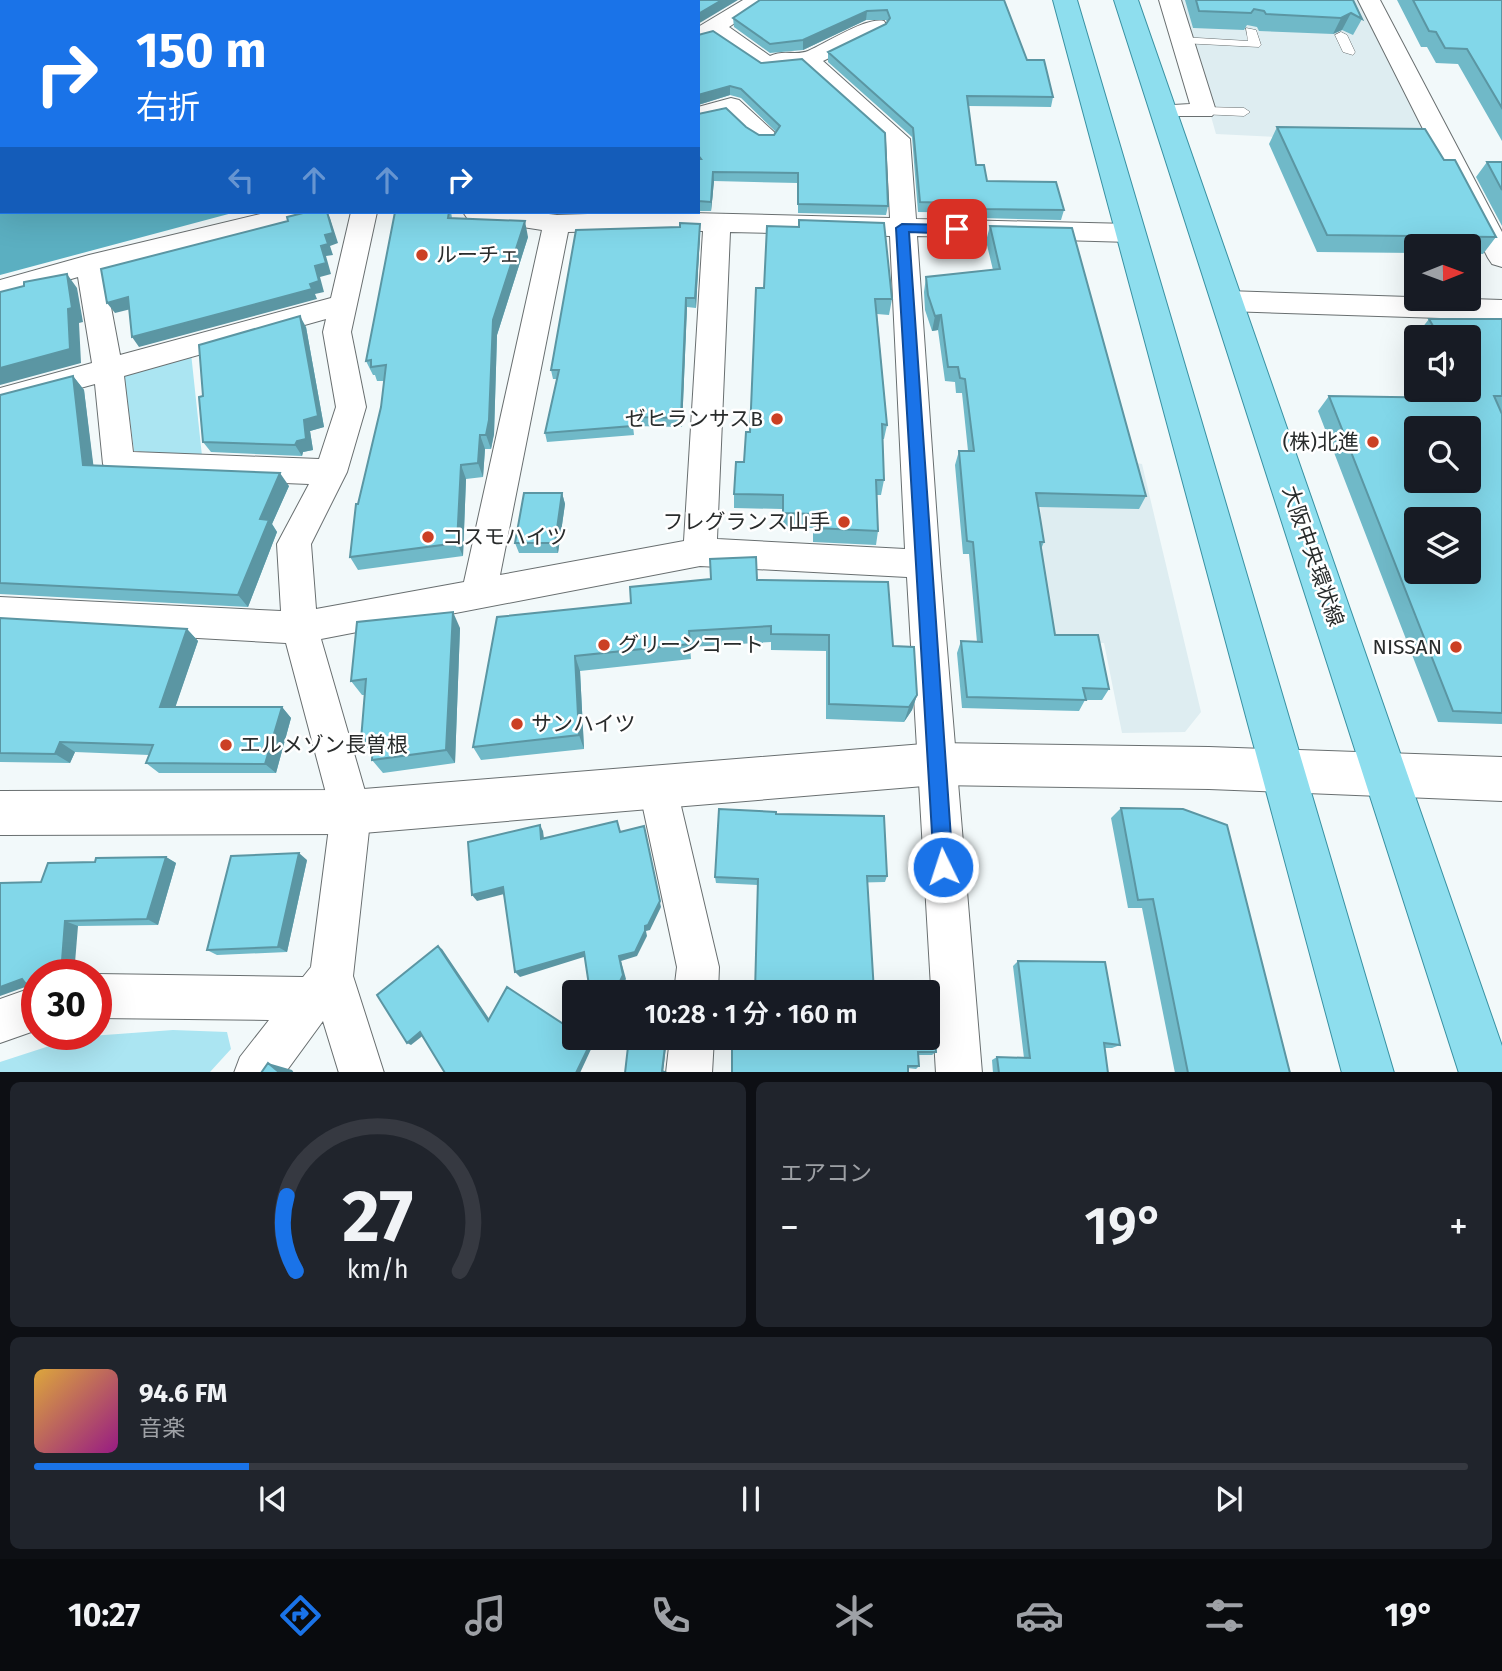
<!DOCTYPE html>
<html lang="ja">
<meta charset="utf-8">
<style>
:root{--surface:#171b24;--page:#20242c;--text:#f1f3f6;--muted:#9ea1a6;--line:#363941;--accent:#1a73e8}
body{margin:0;font-family:"Fira Sans","Noto Sans JP",sans-serif;background:var(--page);color:var(--text);height:100vh;display:flex;flex-direction:column;font-size:26px;white-space:nowrap}
*{box-sizing:border-box;margin:0}
p{font-size:23px;color:var(--muted)}
.icon{flex:none;width:38px;height:38px;fill:none;stroke:currentColor;stroke-width:2;stroke-linecap:round;stroke-linejoin:round}
.map{position:relative;height:1072px;overflow:hidden}
.drawer{display:flex;flex-direction:column;gap:10px;padding:10px;background:#0d0f14;flex:1}
.drawer>*{flex:none}
.banner{position:absolute;left:0px;top:0px;width:700px;height:214px;box-shadow:0 7px 28px #0002;background:#1a73e8;color:#fff;overflow:hidden}
.needle{width:46px;rotate:89deg}
.tools{position:absolute;left:1404px;top:234px;display:grid;gap:14px}
.tools a{display:grid;place-items:center;width:77px;height:77px;border-radius:7px;background:var(--surface);box-shadow:0 7px 28px #0002;font-size:35px}
.speed{position:absolute;left:21px;top:959px;display:flex;gap:14px;font-size:35px;font-weight:700;text-align:center}
.speed>*{display:grid;place-content:center;width:91px;height:91px;border-radius:50%;background:var(--surface);box-shadow:0 7px 28px #0002;line-height:1}
.speed .limit{border:10px solid #d22;background:#fff;color:#111}
.pin{position:absolute;display:grid;place-items:center;width:60px;height:60px;color:#fff;margin:-30px;border-radius:14px;box-shadow:0 4px 10px #0006}
.me{position:absolute;width:77px;margin:-38px;rotate:356deg;stroke-linejoin:round;filter:drop-shadow(0 0 5px #0008)}
.turn{display:flex;align-items:center;gap:24px;height:147px;padding:0 21px;font-size:32px}
.turn .icon{width:91px;height:91px;stroke-width:2.5}
.turn b{display:block;font-size:49px;line-height:60px}
.lanes{display:flex;align-items:center;height:66px;padding:0 21px;background:#0003;justify-content:center;gap:35px;direction:ltr}
.lanes .off{opacity:.35}
.big{font-size:52px;font-weight:600;line-height:1.1}
.drawer .card{flex:1;display:flex;flex-direction:column;justify-content:center;gap:10px;min-width:0;padding:0 24px;border-radius:10px;background:var(--page)}
.drawer .dial{align-items:center;gap:0}
.dial svg{height:182px;overflow:visible;fill:none;stroke:var(--line);stroke-width:7;stroke-linecap:round;text-anchor:middle}
.dial text{fill:var(--text);stroke:none}
.song{display:flex;align-items:center;gap:21px}
.cover{width:84px;height:84px;border-radius:10px;background:linear-gradient(135deg,hsl(40 70% 55%),hsl(310 70% 35%))}
.played{height:7px;border-radius:4px;background:linear-gradient(90deg,var(--accent) 15%,var(--line) 15%)}
.keys{display:flex;justify-content:space-around;direction:ltr}
.heat{display:flex;justify-content:space-between;align-items:center;font-size:38px;direction:ltr}
.drawer .tiles{flex:1;display:grid;gap:10px;grid-template-columns:1fr 1fr}
.card:last-child{grid-column:span 2}
.trip{position:absolute;left:562px;top:980px;width:378px;height:70px;border-radius:7px;background:var(--surface);box-shadow:0 7px 28px #0002;font-weight:600;line-height:70px;text-align:center}
.tabs{display:flex;height:112px;justify-content:space-around;align-items:center;background:#090b0e;color:var(--muted)}
.tabs .icon{width:49px;height:49px}
.tabs .on{color:var(--accent)}
.tabs b{font-size:32px;color:var(--text)}
.map>svg:first-child{display:block}
.built{fill:#deedf1}
.green{fill:#abe5f2}
.water{fill:#5bafc1}
.lines{fill:none;stroke-linecap:round;stroke-linejoin:round}
.service-casing{stroke:#696f70;stroke-width:1}
.minor-casing{stroke:#696f70;stroke-width:2}
.tertiary-casing{stroke:#696f70;stroke-width:2}
.primary-casing{stroke:#3991a2;stroke-width:2}
.service{fill:#fff;fill-rule:evenodd}
.minor{fill:#fff;fill-rule:evenodd}
.tertiary{fill:#fff;fill-rule:evenodd}
.primary{fill:#8edeee;fill-rule:evenodd}
.wall{fill:#70b9c8}
.shaded-wall{fill:#5b96a3}
.building{fill:#82d7e9;stroke:#5b96a3;stroke-width:2;fill-rule:evenodd}
.route{fill:#1a73e8;stroke:#114b97;stroke-width:2}
.poi-dot{fill:#cb4024;stroke:#fff;stroke-width:2.5}
.labels{text-anchor:middle;dominant-baseline:central;stroke-width:5;stroke-linejoin:round;paint-order:stroke}
.poi-label{font-size:21px;fill:#292c2c;stroke:#fff;text-anchor:start}
.street-label{font-size:21px;fill:#292c2c;stroke:#fff}
</style>
<div class="map">
<svg width="1502" height="1073" viewBox="0 0 1502 1073">
<rect width="100%" height="100%" fill="#f2f9fa"/>
<!-- built -->
<path class="built" d="M1178,0H1359L1432,145L1216,134Z
M1059,448L1142,464L1201,712L1185,732L1122,733L1104,643L1051,641L1040,531L1041,472Z"/>
<!-- green -->
<path class="green" d="M72,0H353V2H70Z
M191,353L202,456L134,451L124,375Z
M173,1030L227,1032L231,1049L210,1072H0V1062L77,1037Z"/>
<!-- water -->
<path class="water" d="M0,59L2,212H236L0,275Z"/>
<g class="lines">
<defs>
<path id="service" d="M1246,28L1256,30L1261,45L1259,47L1181,43L1175,40L1181,37L1248,41Z
M1341,32L1347,35L1355,52L1353,55L1343,52L1335,35Z
M1204,107L1244,108L1250,112L1244,116L1200,114L1198,111Z"/>
<path id="minor" d="M40,0H62L39,2Z
M368,0H390V2H368Z
M743,0H769L729,27L770,56C783,49 796,56 808,51C827,43 865,17 884,21L887,26L884,31L823,61L910,139L916,219L1130,224L1139,227L1143,233L1139,239L1130,242L917,236L940,564L982,1073H936L907,577L700,566L321,639L371,812L353,976L384,1073H339L323,1021L285,1073H234L240,1057L269,1020L96,1018V974L303,977L311,967L331,812L286,643L0,627V597L281,611L277,544L309,484L119,476L108,473L103,464L95,384L0,410V388L92,363L78,277L0,300V280L89,255L269,212H316L312,218L104,270L120,355L331,298L351,212H377L351,332L366,407L347,472L311,544L316,609L464,582L542,230L476,220L467,218L463,212H532L557,215L649,212L890,218L886,141L803,66C787,65 775,73 761,70L714,37L698,44V27ZM649,230L703,231L684,541L500,575L568,232ZM730,232L890,236L905,549L717,539ZM326,319L323,332L336,407L319,459L133,452L124,376Z
M1159,0H1181L1216,111L1212,116H1157L1153,111L1157,106L1190,104Z
M1358,0H1380L1502,232V267L1492,264L1488,258Z
M2,31V45L0,46V32Z
M731,98L739,100L774,132L777,137L774,142C753,147 740,127 727,114L698,122V107Z
M1227,291L1502,300V320L1227,311L1217,308L1213,301L1217,294Z
M658,770L672,776L677,789L719,967L718,992H674L677,967L639,789L644,776Z
M37,986V1030L0,1043V999Z
M670,1038H714L712,1073H666Z"/>
<path id="tertiary" d="M936,743L1209,747L1502,757V801L1209,789L936,785L351,834L0,835V791L351,790Z"/>
<path id="primary" d="M1053,0H1077L1394,1073H1342Z
M1114,0H1138L1502,1046V1073H1459Z"/>
</defs>
<!-- service casing -->
<use href="#service" class="service-casing"/>
<!-- minor casing -->
<use href="#minor" class="minor-casing"/>
<!-- tertiary casing -->
<use href="#tertiary" class="tertiary-casing"/>
<!-- primary casing -->
<use href="#primary" class="primary-casing"/>
<!-- service -->
<use href="#service" class="service"/>
<!-- minor -->
<use href="#minor" class="minor"/>
<!-- tertiary -->
<use href="#tertiary" class="tertiary"/>
<!-- primary -->
<use href="#primary" class="primary"/>
</g>
<!-- wall -->
<path class="wall" d="M1004,0L1027,60L1053,97L1051,107L968,106L976,165L987,181L1064,210L1061,220L981,218L980,213L918,212L912,137L828,62V52L886,24L887,22L886,20H866L803,50L770,53L734,27L733,18Z
M1185,0H1353L1362,19L1353,35L1342,30L1333,34L1259,31L1257,27L1247,25L1244,30L1193,28Z
M1397,0H1502V141L1458,64L1436,63L1427,47H1421Z
M698,35L888,206L886,215L798,213V183L714,181L711,211H698V114L746,127L759,135H774L776,132L741,98L730,95L698,105Z
M1277,127L1444,160L1496,237L1483,254L1468,253V247H1416V253L1317,252L1269,144Z
M1487,162H1502V226L1476,177Z
M395,212H451L452,218L528,237L497,335L494,434L491,449H485L483,477L466,479L463,556L358,570L350,557L358,504L381,407L384,381H377L375,375H373L366,361Z
M990,226L1146,496L1139,509L1038,507L1044,542L1041,549L1055,635L1109,689L1102,700H1085L1079,711L962,708L957,653L961,641L977,642L969,554H963L955,465L959,451H968L962,393H956L955,382L945,381L938,330L932,331L925,310L924,292L926,277L993,270L986,241Z
M700,234L696,308L687,307L682,427L633,426L634,435L547,442L545,433L557,379H553L551,370Z
M756,288L892,299L889,315L877,314L887,425L884,439H882L884,480L881,495H877L878,531L876,545L813,542V528L782,527V509L734,508V494L744,462L750,432Z
M1429,319H1502V411H1501L1502,414V724L1438,722L1318,411L1329,396L1435,397L1431,390H1468V338H1420L1418,333Z
M306,327L324,427L310,431L313,450L303,452L302,456L211,452L203,442V396Z
M73,376L84,390L93,466L289,486L272,524L277,532L248,607L0,594V395Z
M562,493L565,504L558,553H519L515,543Z
M757,580L893,646L917,695L912,710L904,722L826,719V651L771,650V642L690,647L691,659L580,671L584,749L481,760L473,747L631,603Z
M0,618L187,629L198,641L175,707H282L291,718L276,773H159L146,763L149,755L75,752L70,763L0,762Z
M460,628L455,763L383,773L372,760V753L361,740L365,695H362L351,681Z
M1121,808L1290,1073H1175L1142,908H1128L1111,818Z
M776,814L887,876L885,882L758,885L716,883L715,877Z
M166,857L176,863L158,925L78,926L31,985L41,882L95,862Z
M307,860L287,952L217,955L207,950Z
M1018,961L1120,1045L1112,1048H1104L1108,1073H993L992,1060L997,1057L1024,1058L1013,966Z
M754,1049L936,1052L932,1055H918L919,1066L916,1069Z"/>
<!-- shaded-wall -->
<path class="shaded-wall" d="M28,0H37V2H25Z
M722,0H738L698,24V14Z
M867,11L866,20L803,50V40Z
M1351,13L1342,30L1333,34L1341,18Z
M730,86V95L698,105V95Z
M713,172L714,181L711,211V202Z
M327,212L330,218L338,243L330,246L333,255L326,256L331,274L320,277L324,292L315,294L317,299L139,347L132,337L310,284L325,235Z
M525,221L528,237L497,335L494,434L491,449L486,435L493,320Z
M700,224V234L696,308L695,298Z
M67,274L77,288L83,322L79,323L81,363L0,385V368Z
M128,297L135,308L115,313L107,303Z
M686,298L687,307L682,427L681,418Z
M941,315L938,330L932,331L935,316Z
M300,316L306,327L324,427L310,431L313,450L303,452L302,456L295,445L304,420Z
M73,376L84,390L95,478L83,465Z
M480,435L485,449L483,477L478,463Z
M461,465L466,479L463,556L457,543Z
M280,473L289,486L272,524L277,532L248,607L238,595L260,519Z
M562,493L565,504L558,553L555,543Z
M453,612L460,628L455,763L446,750Z
M187,629L198,641L172,717L160,707Z
M575,656L580,671L584,749L579,735Z
M917,695L912,710L904,722L909,707Z
M282,707L291,718L276,773L265,764Z
M60,742L75,752L70,763L55,754Z
M540,825L543,831L545,846L541,839Z
M645,832L661,907L650,930L646,931L647,936L637,956L621,961L626,979L619,992H615L619,956L645,926Z
M299,853L307,860L287,952L278,947Z
M166,857L176,863L158,925L147,919Z
M503,887L508,893L477,901L472,895Z
M65,921L78,926L74,975H57Z
M438,946L442,949L492,1023L488,1021Z
M584,952L587,956L520,977L515,972Z
M22,979L37,980V987L31,985L0,996V987Z
M420,1032L425,1034L411,1045L407,1043Z
M666,1038H667L663,1073L662,1071Z
M591,1042L593,1045L580,1073H576Z
M268,1063L292,1070L294,1073H280Z"/>
<!-- building -->
<path class="building" d="M0,0H28L25,2H2V20L0,21Z
M390,0H722L698,14V2H390Z
M760,0H1004L1027,60H1044L1053,97L967,96L976,165H984L987,181L1056,182L1064,210L983,209L982,204L920,202L913,128L828,52L886,24L890,18L887,10L867,11L803,40L770,44L733,18Z
M1196,0H1353L1362,19L1351,13L1341,18L1266,14L1264,11L1254,9L1251,13L1199,11Z
M1413,0H1502V108L1467,49L1445,48L1436,32L1429,31Z
M713,31L761,63L802,59L885,133L888,206L798,204V173L713,172L711,202L698,201V159H701L698,155V114L726,108L746,127L759,135H774L780,126L741,89L730,86L698,95V35Z
M1277,127L1425,129L1444,160H1455L1496,237L1327,235Z
M1487,162H1502V190Z
M307,212H327L333,233L325,235L328,244L321,246L326,263L315,266L319,281L310,284L312,289L132,337L128,297L107,303L101,269L288,221L287,217Z
M395,212H449L448,218L525,221L493,320L489,420L486,435H480L478,463L461,465L457,543L350,557L356,504H358L381,407L386,365L371,367V360L366,361Z
M799,220L884,223L892,299H875L887,425L882,424L884,480H876L878,531L815,528L814,514L783,513V495L734,494L736,462H744L746,432H750L756,288H764L767,226L799,227Z
M680,223L700,224L695,298H686L681,418L632,417V426L545,433L559,370H551L576,230L680,227Z
M990,226L1072,228L1146,496L1036,493L1044,542H1040L1055,635H1098L1109,689L1083,688L1086,700L967,697L961,641L982,642L973,542L967,541L959,451H974L965,379L960,378L958,367H948L941,315L935,316L928,295L926,277L1000,269Z
M67,274L72,308L68,309L70,349L0,368V292L24,286V282Z
M300,316L318,416L304,420L306,439L297,441L295,445L203,442L199,397L203,396L199,345Z
M1429,319H1502V396H1494L1502,414V713L1453,711L1329,396L1454,398L1450,390H1468V338H1430L1428,333H1437ZM1416,429H1468V481H1416ZM1416,520H1468V572H1416Z
M73,376L83,465L280,473L260,519L269,520L238,595L0,583V395Z
M524,493H562L555,543H515Z
M756,557L757,580L888,582L893,646L914,647L917,695L909,707L829,704V635L771,634V626L689,631L690,644L575,656L579,735L473,747L497,617L631,603L630,587L711,579L710,559Z
M453,612L446,750L372,760L373,739L361,740L366,679L351,681L357,622Z
M0,618L187,629L160,707H282L265,764L146,763L153,745L60,742L55,754L0,753Z
M1121,808L1183,809L1227,825L1290,1073H1188L1153,899L1138,900Z
M719,809L776,812V814L884,816L887,876H867L874,992H755L758,879L715,877Z
M617,821L620,832L644,826L660,901L648,925L645,926V931L635,952L619,956L623,975L615,992H590L584,952L515,972L503,887L472,895L468,842L540,825L541,839Z
M299,853L278,947L207,950L231,856Z
M166,857L147,919L65,921L61,974L57,975H37V980L26,984L22,979L0,987V883L41,882L48,863L95,862L96,858Z
M438,946L488,1021L507,987L574,1031V1038H584L591,1042L576,1073H445L420,1032L407,1043L377,995Z
M1018,961L1105,962L1120,1045L1104,1043L1108,1073H999L997,1057L1030,1058Z
M928,1003H933L936,1052H918L919,1066H908V1073H732V1048L754,1049V1038H928Z
M629,1038H666L662,1071L667,1073H625Z
M268,1063L280,1073H261Z"/>
<!-- route -->
<path class="route" d="M902,224L957,225L963,229L957,234L909,232L953,867L950,874L943,877L937,874L934,867L896,228Z"/>
<!-- markers -->
<g class="poi-dot">
<circle cx="422" cy="255" r="7"/>
<circle cx="777" cy="419" r="7"/>
<circle cx="1373" cy="442" r="7"/>
<circle cx="844" cy="522" r="7"/>
<circle cx="428" cy="537" r="7"/>
<circle cx="604" cy="645" r="7"/>
<circle cx="1456" cy="647" r="7"/>
<circle cx="517" cy="724" r="7"/>
<circle cx="226" cy="745" r="7"/>
</g>
<g class="labels">
<!-- poi labels -->
<g class="poi-label">
<text x="436" y="255">ルーチェ</text>
<text x="763" y="419" text-anchor="end">ゼヒランサスB</text>
<text x="1359" y="442" text-anchor="end">(株)北進</text>
<text x="830" y="522" text-anchor="end">フレグランス山手</text>
<text x="442" y="537">コスモハイツ</text>
<text x="618" y="645">グリーンコート</text>
<text x="1442" y="647" text-anchor="end">NISSAN</text>
<text x="531" y="724">サンハイツ</text>
<text x="240" y="745">エルメゾン長曽根</text>
</g>
<!-- street labels -->
<g class="street-label">
<text transform="translate(1313 556) rotate(71)">大阪中央環状線</text>
</g>
</g>
</svg>
<div class="tools">
<a><svg class="needle" viewBox="-14 -14 28 28"><path d="M0-13l5 13h-10z" fill="#e53935"/><path d="M0 13l5-13h-10z" fill="#9ea1a6"/></svg></a>
<a><svg class="icon" aria-label="sound" viewBox="0 0 24 24"><path d="M4 9h4l5-4v14l-5-4H4zM17 9q2 3 0 6"/></svg></a>
<a><svg class="icon" aria-label="search" viewBox="0 0 24 24"><circle cx="10" cy="10" r="6"/><path d="M15 15l6 6"/></svg></a>
<a><svg class="icon" aria-label="layers" viewBox="0 0 24 24"><path d="M12 4l9 5-9 5-9-5zM3 14l9 5 9-5"/></svg></a>
</div>
<div class="speed"><div class="limit">30</div></div>
<div class="pin" style="left:957px;top:229px;background:#d93025"><svg class="icon" aria-label="arrive" viewBox="0 0 24 24"><path d="M6 21V4h12l-3 4 3 4H6"/></svg></div>
<svg class="me" style="left:943px;top:867px" viewBox="-20 -20 40 40"><circle r="17" fill="#1a73e8" stroke="#fff" stroke-width="3"/><path d="M0-11L8 9 0 5-8 9z" fill="#fff"/></svg>
<div class="trip">10:28 · 1 分 · 160 m</div>
<div class="banner">
<div class="turn"><svg class="icon" aria-label="right" viewBox="0 0 24 24"><path d="M7 20v-9h11M14 6l5 5-5 5"/></svg><div><b>150 m</b>右折</div></div>
<div class="lanes"><svg class="icon off" aria-label="left" viewBox="0 0 24 24"><path d="M17 20v-9H6M10 6l-5 5 5 5"/></svg><svg class="icon off" aria-label="ahead" viewBox="0 0 24 24"><path d="M12 20V5M6 11l6-6 6 6"/></svg><svg class="icon off" aria-label="ahead" viewBox="0 0 24 24"><path d="M12 20V5M6 11l6-6 6 6"/></svg><svg class="icon" aria-label="right" viewBox="0 0 24 24"><path d="M7 20v-9h11M14 6l5 5-5 5"/></svg></div>
</div>
</div>
<section class="drawer">
<div class="tiles">
<div class="card dial"><svg viewBox="0 0 100 80">
<path d="M14 69A42 42 0 1 1 86 69"/>
<path d="M14 69A42 42 0 0 1 10 36" stroke="#1a73e8"/>
<text x="50" y="56" font-size="32" font-weight="700">27</text>
<text x="50" y="72" font-size="11">km/h</text>
</svg></div>
<div class="card"><p>エアコン</p>
<div class="heat"><a>−</a><b class="big">19°</b><a>+</a></div>
</div>
<div class="card">
<div class="song"><i class="cover"></i><div><b>94.6 FM</b><p>音楽</p></div></div>
<div class="played"></div>
<div class="keys"><svg class="icon" aria-label="previous" viewBox="0 0 24 24"><path d="M18 5L8 12l10 7zM5 5v14"/></svg><svg class="icon" aria-label="pause" viewBox="0 0 24 24"><path d="M8 5v14M16 5v14"/></svg><svg class="icon" aria-label="next" viewBox="0 0 24 24"><path d="M6 5l10 7-10 7zM19 5v14"/></svg></div>
</div>
</div>
</section>
<nav class="tabs">
<b>10:27</b>
<svg class="icon on" aria-label="directions" viewBox="0 0 24 24"><path d="M12 3l9 9-9 9-9-9zM9 14v-3h6M13 9l2 2-2 2"/></svg>
<svg class="icon" aria-label="music" viewBox="0 0 24 24"><path d="M9 18V5l10-2v13"/><circle cx="6" cy="18" r="3"/><circle cx="16" cy="16" r="3"/></svg>
<svg class="icon" aria-label="phone" viewBox="0 0 24 24"><path d="M5 4h4l2 5-3 2q2 4 5 5l2-3 5 2v4C11 20 4 13 5 4z"/></svg>
<svg class="icon" aria-label="climate" viewBox="0 0 24 24"><path d="M12 3v18M4 7l16 10M4 17L20 7"/></svg>
<svg class="icon" aria-label="car" viewBox="0 0 24 24"><path d="M5 17H2v-5l4-1 3-4h7l3 4 3 1v5h-3M9 17h6M6 11h13"/><circle cx="7" cy="17" r="2"/><circle cx="17" cy="17" r="2"/></svg>
<svg class="icon" aria-label="filters" viewBox="0 0 24 24"><path d="M4 7h16M4 17h16"/><circle cx="9" cy="7" r="2"/><circle cx="15" cy="17" r="2"/></svg>
<b>19°</b>
</nav>
